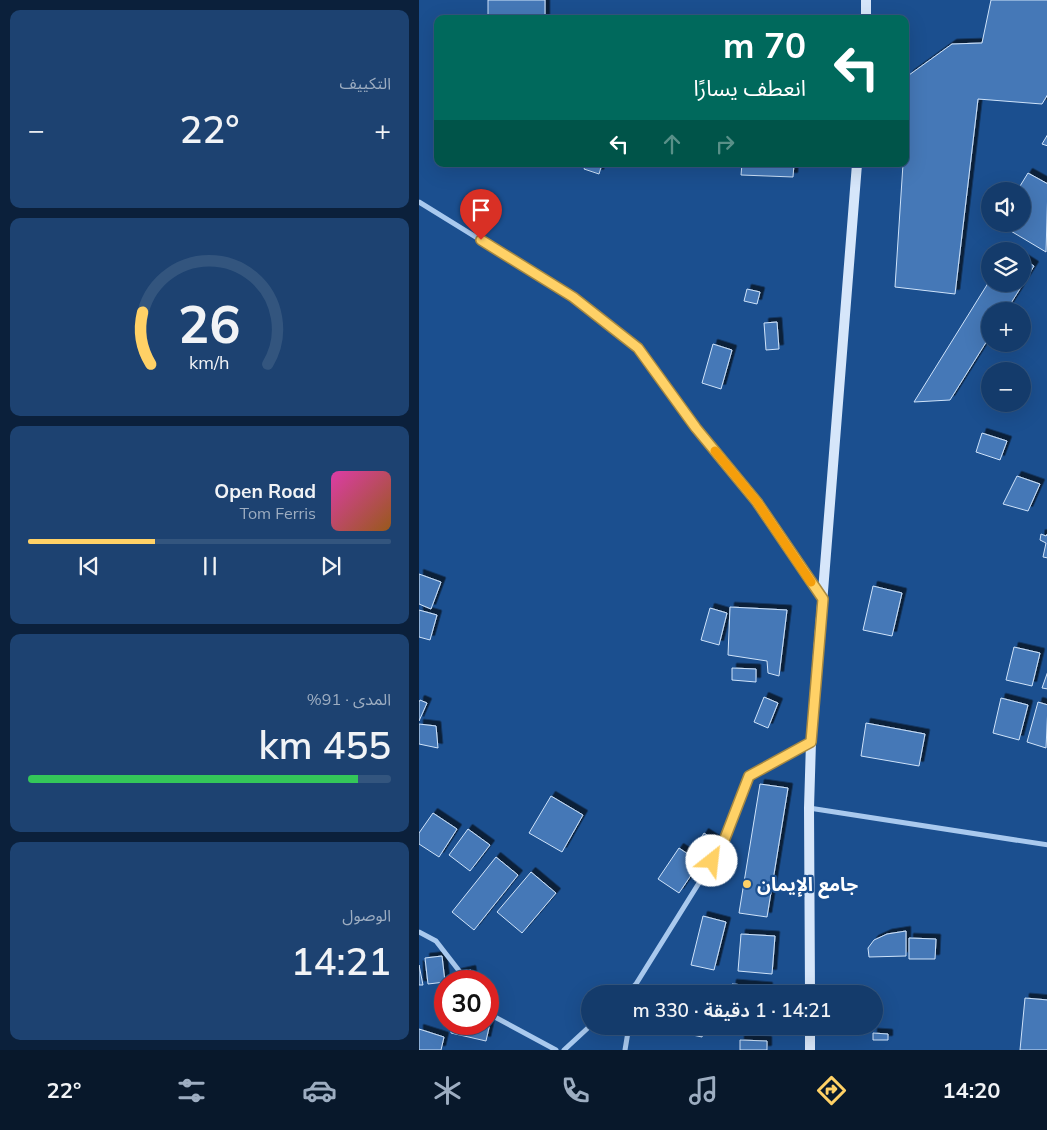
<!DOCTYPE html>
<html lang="ar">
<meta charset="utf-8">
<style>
:root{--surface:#143b6b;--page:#1d4271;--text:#f1f3f6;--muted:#9dadc1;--line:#33557e;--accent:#ffd166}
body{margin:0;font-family:Mulish,"Noto Sans Arabic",sans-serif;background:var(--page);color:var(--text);direction:rtl;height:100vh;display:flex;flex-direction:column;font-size:19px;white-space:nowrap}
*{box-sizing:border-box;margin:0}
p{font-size:16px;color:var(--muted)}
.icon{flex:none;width:28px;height:28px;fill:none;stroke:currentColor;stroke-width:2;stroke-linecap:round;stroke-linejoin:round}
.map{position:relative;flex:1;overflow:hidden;direction:ltr}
.sheet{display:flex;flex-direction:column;gap:10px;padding:10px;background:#0b203b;width:419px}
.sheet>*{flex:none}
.banner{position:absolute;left:15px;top:15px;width:475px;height:152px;border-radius:10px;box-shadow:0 5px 20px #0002,0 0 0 1px var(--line);direction:rtl;background:#00695c;color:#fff;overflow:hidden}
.buttons{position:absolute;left:562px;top:182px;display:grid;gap:10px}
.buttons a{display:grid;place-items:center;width:50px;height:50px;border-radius:50%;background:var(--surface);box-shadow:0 5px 20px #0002,0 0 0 1px var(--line);font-size:25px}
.speed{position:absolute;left:15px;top:970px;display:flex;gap:10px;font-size:25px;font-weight:700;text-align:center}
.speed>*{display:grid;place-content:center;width:65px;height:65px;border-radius:50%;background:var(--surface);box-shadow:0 5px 20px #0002,0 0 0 1px var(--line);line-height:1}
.speed .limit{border:8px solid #d22;background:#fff;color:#111}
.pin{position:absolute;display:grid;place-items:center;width:42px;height:42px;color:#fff;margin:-51px -21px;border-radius:50% 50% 50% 0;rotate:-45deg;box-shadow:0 0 5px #0007}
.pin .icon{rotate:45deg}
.me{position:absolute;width:55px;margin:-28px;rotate:29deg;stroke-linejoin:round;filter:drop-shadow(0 0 4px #0008)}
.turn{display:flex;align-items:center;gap:18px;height:105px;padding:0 20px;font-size:22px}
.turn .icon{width:65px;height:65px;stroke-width:2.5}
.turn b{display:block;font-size:35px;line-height:42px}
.lanes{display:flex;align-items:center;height:48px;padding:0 20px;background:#0003;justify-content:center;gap:25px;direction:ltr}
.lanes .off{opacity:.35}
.big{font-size:38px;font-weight:600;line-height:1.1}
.sheet .widget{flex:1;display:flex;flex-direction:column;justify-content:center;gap:8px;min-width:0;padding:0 18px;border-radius:10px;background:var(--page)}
.sheet .dial{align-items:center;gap:0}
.dial svg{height:130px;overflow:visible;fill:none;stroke:var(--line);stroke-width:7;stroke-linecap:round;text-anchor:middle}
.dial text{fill:var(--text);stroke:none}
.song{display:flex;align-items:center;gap:15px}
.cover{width:60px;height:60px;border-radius:8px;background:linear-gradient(135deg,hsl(320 70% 55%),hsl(30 70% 35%))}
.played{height:5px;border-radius:2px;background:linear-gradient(90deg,var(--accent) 35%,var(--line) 35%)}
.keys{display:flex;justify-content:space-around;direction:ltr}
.heat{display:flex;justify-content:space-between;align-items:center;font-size:28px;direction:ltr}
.charge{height:8px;border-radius:4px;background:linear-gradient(90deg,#34c759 91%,var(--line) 0)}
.trip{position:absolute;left:162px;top:985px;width:302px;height:50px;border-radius:25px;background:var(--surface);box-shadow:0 5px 20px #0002,0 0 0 1px var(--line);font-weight:600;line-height:50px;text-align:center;direction:rtl}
.tab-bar{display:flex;height:80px;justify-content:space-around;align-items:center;background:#08182b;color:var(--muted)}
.tab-bar .icon{width:35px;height:35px}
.tab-bar .active{color:var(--accent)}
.tab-bar b{font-size:22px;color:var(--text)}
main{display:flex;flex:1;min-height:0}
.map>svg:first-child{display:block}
.building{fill:#4478b7;stroke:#cfe3fa;filter:url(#shadow)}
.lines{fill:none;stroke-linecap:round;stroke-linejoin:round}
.street{stroke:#a9c9ee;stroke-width:5}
.secondary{stroke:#d6e6fa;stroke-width:10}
.route-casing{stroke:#a68842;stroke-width:12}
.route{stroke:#ffd166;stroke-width:9}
.slow{stroke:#f59e0b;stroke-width:9}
.poi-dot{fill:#ffd166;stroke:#1b4f8f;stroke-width:2}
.labels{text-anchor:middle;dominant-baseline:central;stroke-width:4.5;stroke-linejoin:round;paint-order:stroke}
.poi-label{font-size:19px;font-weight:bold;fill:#fff;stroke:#1b4f8f;text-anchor:start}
</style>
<main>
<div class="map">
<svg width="629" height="1050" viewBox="0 0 629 1050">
<defs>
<filter id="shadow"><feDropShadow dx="4.5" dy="-4.5" stdDeviation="0" flood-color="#0009"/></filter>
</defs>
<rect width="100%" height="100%" fill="#1b4f8f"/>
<!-- building -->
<path class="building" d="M69,0H126V19H69Z
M572,0H629V94L623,104L559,99L536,294L476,287L484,164H486L490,75L533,44L563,43Z
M629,134V146L623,144Z
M167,164H183L180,174L165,169Z
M323,164H375L374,177L322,175Z
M609,173L629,184L627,252L580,224H604V191H598Z
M604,259L615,266L604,284Z
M571,280V284H604L587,311H571V336L531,400L495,402Z
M328,289L341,292L338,304L325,301Z
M358,322L360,349L347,350L345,323Z
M294,344L313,350L302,389L283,383Z
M563,433L588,441L581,460L557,452Z
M598,476L621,484L609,511L584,504Z
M629,533V558L624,557L627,543L621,540L622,534L627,536Z
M0,574L22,582L12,609L0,604Z
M454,586L483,593L473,636L444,630Z
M311,607L368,610L360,676L349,673L348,661L309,655Z
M291,608L308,613L300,645L282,640Z
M0,610L18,615L11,640L0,637Z
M595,647L621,653L613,686L587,680Z
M313,668L337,669V682L313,680Z
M629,671V689L623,688Z
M345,697L359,703L349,728L335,722Z
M582,698L609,705L600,740L574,733Z
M1,700L8,703L0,721V702Z
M619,702L629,705L627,748L608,742Z
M447,723L506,734L500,766L442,756Z
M0,724L17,726L19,748L0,744Z
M341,784L369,788L348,917L320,913Z
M132,796L164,815L143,852L110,833Z
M14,813L38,829L20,857L0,844V833Z
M49,829L71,845L51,871L30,855Z
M285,833L299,842L291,855L277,846Z
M260,848L281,862L260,893L239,879Z
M77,857L99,875L55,930L33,912Z
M112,872L137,893L103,933L78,912Z
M284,916L307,922L295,970L272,965Z
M487,931V956L450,957L449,948L455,940L468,934Z
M322,934L356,936L353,974L319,971Z
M490,938L517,939L516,959H490Z
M23,956L26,982L9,984L6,958Z
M0,965L4,985H0Z
M52,970L54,981H36L34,974Z
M313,984L349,987L348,994H312Z
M606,998L629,1000V1050H601Z
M69,1022L71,1023L67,1041L32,1033V1024H69Z
M251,1026H286L283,1037L250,1030Z
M0,1029L25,1037L22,1050H0Z
M454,1033L469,1034V1040H454Z
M321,1040L348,1041V1050H321Z"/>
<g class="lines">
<!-- street -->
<path class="street" d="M0,202L154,297L219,348L277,428L338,502L402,597
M390,808L629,845
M0,932L17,941L48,981
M207,994L217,984L303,846L330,776L392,743
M69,1009L74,1016L137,1050
M145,1050L171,1026
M206,1050L210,1026"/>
<!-- secondary -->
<path class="secondary" d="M447,19V0
M391,994L390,808L392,742L438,164
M391,1026V1050"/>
</g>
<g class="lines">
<defs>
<path id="route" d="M62,240L154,297L219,348L277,428L338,502L404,599L392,742L330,776L303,846L293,861"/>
</defs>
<!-- route casing -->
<use href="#route" class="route-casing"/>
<!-- route -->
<use href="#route" class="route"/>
<!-- slow -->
<path class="slow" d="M296,451L338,502L392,582"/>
</g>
<!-- markers -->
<circle class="poi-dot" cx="328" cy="884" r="5"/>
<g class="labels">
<!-- poi labels -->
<g class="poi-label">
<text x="338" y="884">جامع الإيمان</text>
</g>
</g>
</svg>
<div class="buttons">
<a><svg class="icon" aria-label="sound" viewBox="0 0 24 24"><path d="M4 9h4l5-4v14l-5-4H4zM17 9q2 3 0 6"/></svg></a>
<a><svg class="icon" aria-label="layers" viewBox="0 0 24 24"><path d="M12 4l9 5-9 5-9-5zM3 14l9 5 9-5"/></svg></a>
<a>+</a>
<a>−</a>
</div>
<div class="speed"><div class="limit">30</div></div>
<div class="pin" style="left:62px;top:240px;background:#d93025"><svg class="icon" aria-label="arrive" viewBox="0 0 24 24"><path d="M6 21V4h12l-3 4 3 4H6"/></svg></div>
<svg class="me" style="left:293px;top:861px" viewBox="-20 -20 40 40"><circle r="19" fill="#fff"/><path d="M0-13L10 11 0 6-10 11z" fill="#ffd166"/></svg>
<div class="trip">14:21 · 1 دقيقة · 330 m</div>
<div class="banner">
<div class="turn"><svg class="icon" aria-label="left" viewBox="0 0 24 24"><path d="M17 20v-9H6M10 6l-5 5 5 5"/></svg><div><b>70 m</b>انعطف يسارًا</div></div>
<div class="lanes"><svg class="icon" aria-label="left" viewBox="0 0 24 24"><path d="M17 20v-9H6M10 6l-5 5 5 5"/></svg><svg class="icon off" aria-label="ahead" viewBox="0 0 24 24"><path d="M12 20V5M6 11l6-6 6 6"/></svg><svg class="icon off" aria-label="right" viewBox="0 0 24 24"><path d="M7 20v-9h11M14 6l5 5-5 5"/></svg></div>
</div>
</div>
<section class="sheet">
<div class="widget"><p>التكييف</p>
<div class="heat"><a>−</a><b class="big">22°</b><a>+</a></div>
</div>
<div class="widget dial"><svg viewBox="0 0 100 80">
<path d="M14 69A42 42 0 1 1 86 69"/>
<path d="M14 69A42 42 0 0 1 9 37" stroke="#ffd166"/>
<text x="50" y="56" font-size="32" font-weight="700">26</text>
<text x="50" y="72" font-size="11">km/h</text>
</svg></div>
<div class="widget">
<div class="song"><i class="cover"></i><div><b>Open Road</b><p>Tom Ferris</p></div></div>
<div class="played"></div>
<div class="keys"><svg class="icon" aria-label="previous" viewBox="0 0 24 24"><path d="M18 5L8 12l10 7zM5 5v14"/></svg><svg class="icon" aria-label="pause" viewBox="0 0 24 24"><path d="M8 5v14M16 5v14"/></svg><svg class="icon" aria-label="next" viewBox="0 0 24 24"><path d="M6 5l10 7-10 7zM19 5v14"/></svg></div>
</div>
<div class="widget"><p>المدى · 91%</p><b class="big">455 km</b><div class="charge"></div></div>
<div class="widget"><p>الوصول</p><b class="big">14:21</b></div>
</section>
</main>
<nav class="tab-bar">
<b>14:20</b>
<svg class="icon active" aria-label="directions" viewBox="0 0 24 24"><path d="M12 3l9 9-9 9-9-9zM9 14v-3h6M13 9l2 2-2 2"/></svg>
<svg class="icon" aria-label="music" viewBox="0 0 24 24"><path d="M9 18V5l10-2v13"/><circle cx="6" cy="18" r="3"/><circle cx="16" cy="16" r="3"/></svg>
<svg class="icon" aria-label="phone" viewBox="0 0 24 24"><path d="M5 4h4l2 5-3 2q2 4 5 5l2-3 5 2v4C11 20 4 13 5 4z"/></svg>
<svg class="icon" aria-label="climate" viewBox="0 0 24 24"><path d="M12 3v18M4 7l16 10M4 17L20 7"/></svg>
<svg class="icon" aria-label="car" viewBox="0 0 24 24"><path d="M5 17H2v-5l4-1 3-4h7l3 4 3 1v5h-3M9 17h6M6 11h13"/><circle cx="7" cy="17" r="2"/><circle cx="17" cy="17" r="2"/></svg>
<svg class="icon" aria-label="filters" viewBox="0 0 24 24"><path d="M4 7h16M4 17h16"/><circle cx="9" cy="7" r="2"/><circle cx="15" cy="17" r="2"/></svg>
<b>22°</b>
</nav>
